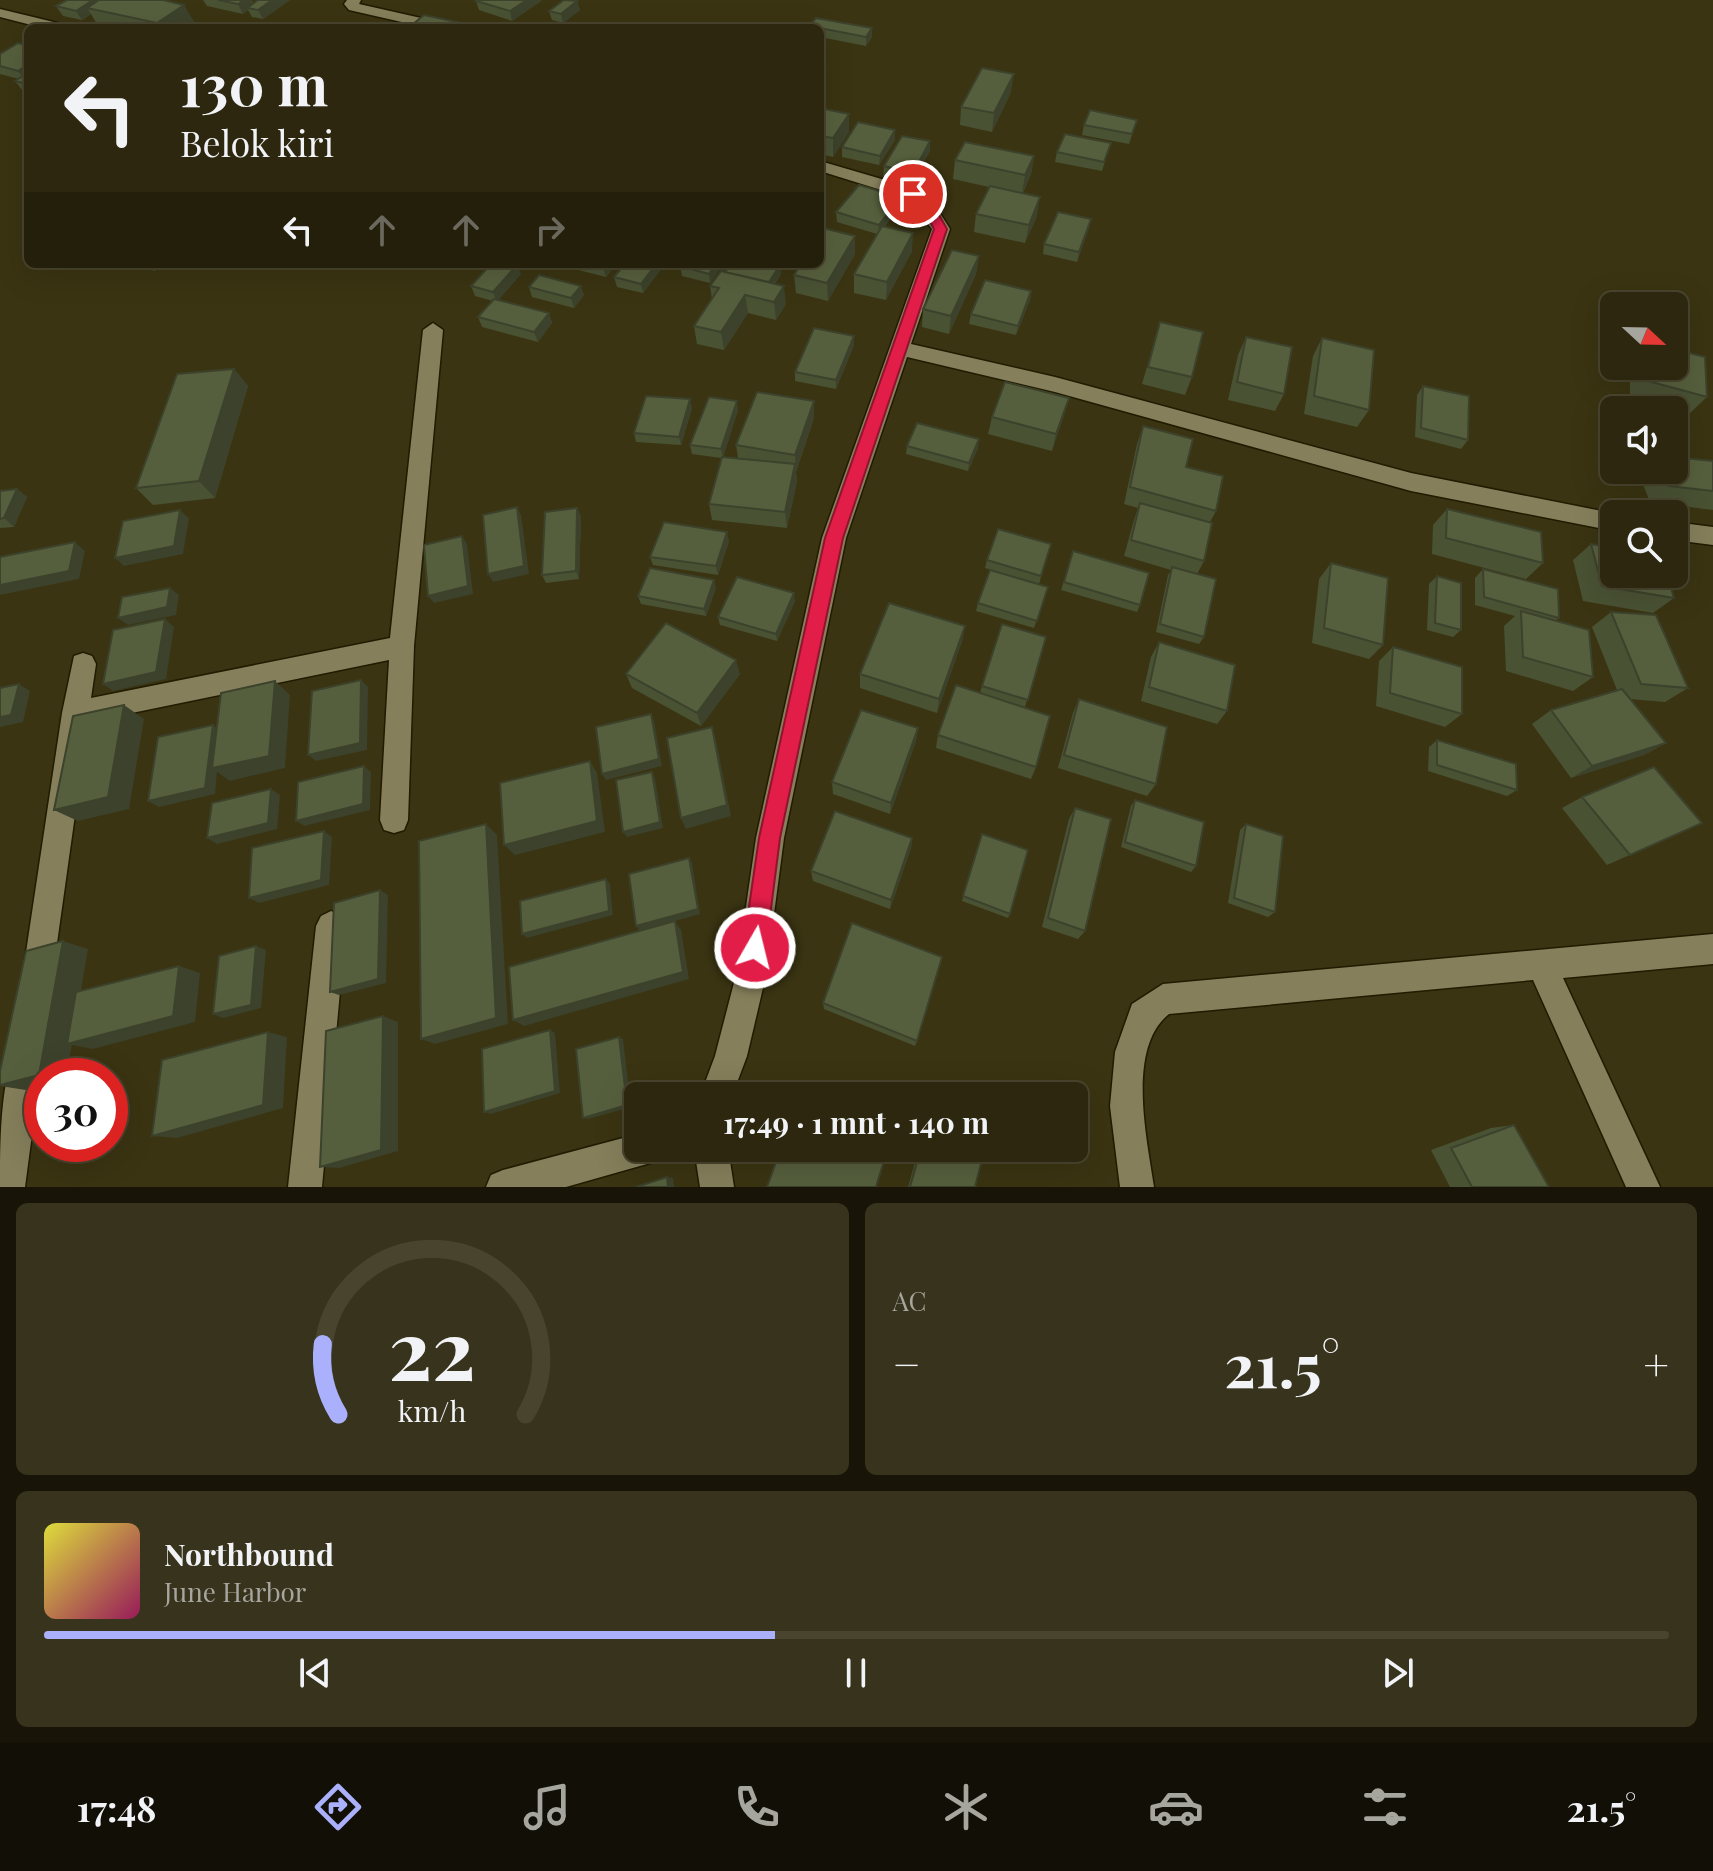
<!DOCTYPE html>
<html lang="id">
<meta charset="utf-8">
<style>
:root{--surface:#2c270e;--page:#38331c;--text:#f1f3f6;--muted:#a6a59e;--line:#48442e;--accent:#aab0fb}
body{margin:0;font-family:"Playfair Display",serif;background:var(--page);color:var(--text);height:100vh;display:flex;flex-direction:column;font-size:30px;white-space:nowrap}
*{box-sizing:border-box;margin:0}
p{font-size:26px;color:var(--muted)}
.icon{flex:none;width:44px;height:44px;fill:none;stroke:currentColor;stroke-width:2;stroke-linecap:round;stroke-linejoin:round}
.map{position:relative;height:1187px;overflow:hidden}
.details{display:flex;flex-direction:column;gap:16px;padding:16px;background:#181508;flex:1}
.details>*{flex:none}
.banner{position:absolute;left:24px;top:24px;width:800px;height:244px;border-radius:12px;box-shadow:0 8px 32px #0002,0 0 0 2px var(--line);background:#2c270e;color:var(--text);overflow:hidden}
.needle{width:52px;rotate:112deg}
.fabs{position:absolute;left:1600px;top:292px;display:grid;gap:16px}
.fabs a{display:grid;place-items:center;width:88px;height:88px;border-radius:12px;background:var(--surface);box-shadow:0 8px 32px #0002,0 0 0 2px var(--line);font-size:40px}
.speed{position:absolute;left:24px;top:1058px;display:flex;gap:16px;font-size:40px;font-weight:700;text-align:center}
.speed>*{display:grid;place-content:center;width:104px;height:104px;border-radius:50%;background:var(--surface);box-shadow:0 8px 32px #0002,0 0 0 2px var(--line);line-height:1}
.speed .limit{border:12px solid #d22;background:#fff;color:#111}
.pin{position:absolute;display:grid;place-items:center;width:68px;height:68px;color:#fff;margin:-34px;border:4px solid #fff;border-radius:50%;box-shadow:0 2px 8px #0007}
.me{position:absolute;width:88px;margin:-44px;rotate:8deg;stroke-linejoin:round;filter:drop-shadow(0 0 6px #0008)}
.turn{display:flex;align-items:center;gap:28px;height:168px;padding:0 24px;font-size:36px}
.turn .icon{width:104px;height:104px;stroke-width:2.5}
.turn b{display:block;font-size:56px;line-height:68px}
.lanes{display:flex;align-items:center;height:76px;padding:0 24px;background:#0003;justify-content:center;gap:40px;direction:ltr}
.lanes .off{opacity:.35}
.big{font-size:60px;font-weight:700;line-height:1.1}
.details .tile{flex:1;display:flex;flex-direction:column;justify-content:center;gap:12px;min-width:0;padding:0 28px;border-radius:12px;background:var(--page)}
.details .dial{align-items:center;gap:0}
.dial svg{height:208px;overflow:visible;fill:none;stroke:var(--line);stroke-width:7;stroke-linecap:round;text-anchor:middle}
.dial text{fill:var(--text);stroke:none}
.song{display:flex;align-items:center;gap:24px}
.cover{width:96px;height:96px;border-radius:12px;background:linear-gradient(135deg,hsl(60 70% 55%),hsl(330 70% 35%))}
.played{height:8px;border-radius:4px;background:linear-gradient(90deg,var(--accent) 45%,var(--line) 45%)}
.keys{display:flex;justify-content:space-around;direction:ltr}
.heat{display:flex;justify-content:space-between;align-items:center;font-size:44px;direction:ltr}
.details .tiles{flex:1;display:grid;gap:16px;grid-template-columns:1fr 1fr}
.tile:last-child{grid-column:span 2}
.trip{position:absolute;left:624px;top:1082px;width:464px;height:80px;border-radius:12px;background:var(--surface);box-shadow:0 8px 32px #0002,0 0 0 2px var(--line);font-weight:700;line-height:80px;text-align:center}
.tab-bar{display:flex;height:128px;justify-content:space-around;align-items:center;background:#121006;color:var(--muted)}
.tab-bar .icon{width:56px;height:56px}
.tab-bar .on{color:var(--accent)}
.tab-bar b{font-size:36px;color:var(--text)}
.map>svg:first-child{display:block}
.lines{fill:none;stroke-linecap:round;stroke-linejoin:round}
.minor-casing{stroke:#211b00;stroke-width:3}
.minor{fill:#857f5b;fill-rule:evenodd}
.wall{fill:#4a5234}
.shaded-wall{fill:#3c422b}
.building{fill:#565f3d;stroke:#3c422b;stroke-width:2}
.route{fill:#e11d48;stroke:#92132f;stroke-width:2}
</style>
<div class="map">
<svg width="1713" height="1187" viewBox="0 0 1713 1187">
<rect width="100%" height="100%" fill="#3a3412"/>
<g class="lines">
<defs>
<path id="minor" d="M347,0H361L359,4L452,25L454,28H428L349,10L344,4Z
M0,9L66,25L68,28H43L0,17Z
M820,161L919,190L938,210L950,229L911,344L1055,377L1411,473L1617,514H1614V531L1411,491L1055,392L907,357L846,538L784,838L766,975L747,1056L732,1096H700L715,1056L736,975L756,838L822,538L932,229L907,198L820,171Z
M433,323L443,330L414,646L408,820L404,830L394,833L384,830L380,820L389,660L88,722L52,979L48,990L37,994L26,990L22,979L62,713L74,656L83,653L92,656L96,664L91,698L390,638L423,330Z
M1674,522L1713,527V545L1674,540Z
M331,911L341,916L346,926L322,1187H288L316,926L321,916Z
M1713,934V964L1563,978L1660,1187H1626L1533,980L1169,1014C1126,1048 1147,1139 1154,1187H1120L1110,1106L1115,1052L1132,1004L1163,984Z
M26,1043L37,1048L42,1059L25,1187H0C0,1142 0,1090 15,1048Z
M638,1134V1148H666L661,1160L566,1187H486L491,1175L503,1170Z
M694,1148H728L734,1187H700Z"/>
</defs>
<!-- minor casing -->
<use href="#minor" class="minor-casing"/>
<!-- minor -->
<use href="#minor" class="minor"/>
</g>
<!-- wall -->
<path class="wall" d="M67,0L195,23L187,28H109L98,26L91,14L82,20L63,16L56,6Z
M203,0H252L253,3L258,0H290L263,19L252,17L248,10L243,14L207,6Z
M478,0H540L541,1L512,21L479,10L476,1Z
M577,1L580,10L563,23L552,20L549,11Z
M816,18L872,28V37L866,46L820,37V28H809V26Z
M28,46V92L22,90L15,81L19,79L0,74V54Z
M1011,92L992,132L960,125L961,107Z
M820,108L849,114V132L833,157L820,154Z
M1084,125L1134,129L1129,144L1082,135Z
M895,140L879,165L842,157V147Z
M930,141V151L912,182L883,176L884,166Z
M1111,143L1102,171L1055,162L1057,152Z
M1034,156L1031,174L1023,193L1037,216L1025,243L974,232L976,214L989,187L953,179L955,160Z
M900,197L899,207L885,226L912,251L886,300L854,293V274L877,234L837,222L836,212Z
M1091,219L1077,262L1043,254L1044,244Z
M855,254L828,301L796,293L794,275Z
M979,256L976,274L949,334L922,327L923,309Z
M133,264H164L155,271Z
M562,264H616L606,277L563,266Z
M625,264H665L643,293L617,287L614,277Z
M682,264H723L710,283L682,276L680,266Z
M725,272L781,274L775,284L786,304L776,320L748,313L724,350L697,344L694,326L712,299L710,286Z
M521,274L498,300L549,313L552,323L538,342L482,327L478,317L493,301L475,296L471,286Z
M529,287L584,295L574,308L532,297Z
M1031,291L1030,300L1016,335L969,324L971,314Z
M1160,322L1192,377L1185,395L1142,384Z
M854,336V345L836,389L795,381V372Z
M1246,337L1284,394L1275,411L1228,400L1238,355Z
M1322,338L1369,410L1357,427L1304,414L1313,356Z
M1630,366H1674L1707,397L1689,414L1630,399Z
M234,369L248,386L215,498L153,505L136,488Z
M1423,386L1468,440L1461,449L1415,437L1417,395Z
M1069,398L1052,451L988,434L992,417Z
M692,408L681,445L636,442L634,433Z
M738,410L723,457L738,458L736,445L814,418L796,472L797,481L787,528L712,520L709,504L721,458L692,454L690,445Z
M1143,426L1186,467L1216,511L1210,522L1204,561L1197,574L1204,637L1199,644L1156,632L1168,575L1171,570L1124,556L1134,520L1138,508L1124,504L1137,444Z
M907,446L978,448L968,471L906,454Z
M1713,461V510L1650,502L1638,472L1641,470H1674Z
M17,489L27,497L14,527L0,528V491Z
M577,508L581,517L579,579L546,583L542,575Z
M1447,509L1543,563L1526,579L1432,554L1433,525Z
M729,541L718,575L653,565L650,557Z
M1051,544L1039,584L985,568L987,560Z
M1591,544L1674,598L1653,613L1583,601L1573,560Z
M1073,551L1140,605L1137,612L1061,590Z
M1331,563L1383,645L1369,659L1312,643L1319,579Z
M1483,569L1559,618L1556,620L1593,677L1573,691L1506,671L1504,626L1515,616L1475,605V578Z
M1437,576L1461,630L1453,637L1427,630L1429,584Z
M1048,587L1034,628L976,611L978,603Z
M716,588L706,616L641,604L638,596Z
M795,601L777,641L720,625L718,617Z
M1611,612L1688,688L1665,702L1630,699L1666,743L1644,755L1571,778L1532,724L1551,710L1617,690L1592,627Z
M965,626L962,641L937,713L860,688V674Z
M1046,637L1025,707L980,693L982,686Z
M1159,642L1227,711L1217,724L1141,701L1151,657Z
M1393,647L1462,714L1445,727L1376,706L1379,661Z
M626,674H740L701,726L632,688Z
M1079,699L1156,784L1147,796L1058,768L1073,713Z
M918,728L916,741L890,814L833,794L832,782Z
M938,735L1036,767L1031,779L936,748Z
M1437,740L1517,790L1507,796L1428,771L1429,747Z
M1582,797L1702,823L1607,865L1562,808Z
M1135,800L1196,866L1191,872L1121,847L1131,806Z
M1075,808L1085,931L1078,939L1042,927L1069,819Z
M1246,824L1275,912L1268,917L1228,903L1240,830Z
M982,834L1010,914L1008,918L962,901Z
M912,838L911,848L890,909L813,881L811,871Z
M823,1003L917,1041L915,1046L824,1009Z
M1514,1125L1549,1187H1450L1431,1150L1491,1128Z
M919,1148H985L975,1187H908Z"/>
<!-- shaded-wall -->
<path class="shaded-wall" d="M93,0H114L87,8L91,14L82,20L76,11Z
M244,0H252L255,5L247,8L248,10L243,14L238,4Z
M272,0H290L263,19L258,10Z
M527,0H540L541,1L512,21L510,11Z
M577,1L580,10L563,23L561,14Z
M184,5L195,23L187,28H160L157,23Z
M457,22L459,28H450Z
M872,28V37L866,46V37Z
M28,64V78L25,80L18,71Z
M1014,74L1011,92L992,132L994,113Z
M849,114V132L833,157V138Z
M895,130V140L879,165L880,156Z
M930,141V151L912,182L913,173Z
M1034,156L1031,174L1022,194L1025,175Z
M900,197L899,207L878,234L879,225Z
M1040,197L1037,216L1025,243L1029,225Z
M1091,219L1089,229L1077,262L1079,252Z
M913,233L912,251L886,300L887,282Z
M855,236V254L828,301L827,283Z
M979,256L976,274L949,334L951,316Z
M150,264H164L155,271Z
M606,264H616L606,277L603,268Z
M656,264H665L643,293L641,284Z
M715,264H723L710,283L709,274Z
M517,265L521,274L497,302L493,292Z
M780,265L781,274L769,292V282Z
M581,286L584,295L574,308L571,298Z
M784,286L786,304L776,320L774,302Z
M1031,291L1030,300L1016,335L1018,326Z
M745,295L748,313L724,350L721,332Z
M549,313L552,323L538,342L534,332Z
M854,336V345L836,389V380Z
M234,369L248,386L215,498L199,481Z
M1069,398L1064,416L1052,451L1056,434Z
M690,399L692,408L681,445L679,437Z
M737,401L738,410L723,458L721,449Z
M814,401V418L796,472L795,455Z
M979,439L978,448L968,471L969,463Z
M795,464L797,481L787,528L785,512Z
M17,489L27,497L14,527L4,518Z
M517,507L521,515L529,574L493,582L488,574Z
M577,508L581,517L579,579L576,571Z
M180,510L189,518L183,554L124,566L115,558Z
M727,532L729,541L718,575L716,566Z
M462,536L467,544L473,594L434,603L428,596Z
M75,542L85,551L79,579L0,595V585Z
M714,580L716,588L706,616L704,609Z
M170,588L179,595L176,615L128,625L118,618Z
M794,593L795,601L777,641L776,634Z
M165,619L174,627L166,679L113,691L103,684Z
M965,626L962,641L937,713L939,699Z
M736,660L740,674L701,726L697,713Z
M361,680L368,687L367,750L316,761L308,755Z
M275,681L290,695L285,768L230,781L217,772L215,794L159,807L148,801L213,725L222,732Z
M19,684L30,691L23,722L0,727V717Z
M124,705L144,719L129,809L78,821L54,810Z
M651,714L654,721L662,766L606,780L602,774Z
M712,727L716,740L731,816L686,829L681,818Z
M918,728L916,741L890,814L891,803Z
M1666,743L1644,755L1571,778L1592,766Z
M590,761L597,773L605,832L515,855L504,845Z
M364,766L371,772L370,810L304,826L296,821Z
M652,772L655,778L663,828L627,837L623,832Z
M271,789L280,795L277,829L217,844L207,838Z
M486,824L497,835L508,1024L435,1044L421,1039Z
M324,831L332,837L329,885L259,903L249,898Z
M912,838L911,848L890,909L891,900Z
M689,858L692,863L700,914L640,931L636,926Z
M606,879L610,884L613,915L527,938L522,934Z
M380,890L388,895L386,983L339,995L330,992Z
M675,921L681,930L689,979L524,1026L513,1020Z
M63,941L88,949L72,1043L179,966L200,973L195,1022L93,1049L72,1045L66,1076H42V1086L26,1090L0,1086Z
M256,946L266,950L261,1008L223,1018L213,1014Z
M383,1016L398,1022V1151L339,1168L320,1167Z
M550,1030L555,1033L560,1093L491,1114L484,1112Z
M268,1032L287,1037L283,1108L177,1138L152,1136Z
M619,1037L623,1039L631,1107L588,1119L583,1118Z
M667,1177L673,1178L674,1187H668Z"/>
<!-- building -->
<path class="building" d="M67,0H93L76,11L56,6Z
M99,0H163L184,5L157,23L87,8Z
M218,0H244L238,4Z
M258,0H272L258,10L247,8Z
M478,0H527L510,11L476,1Z
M564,0L577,1L561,14L549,11Z
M424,15L457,22L450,28H428L412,25Z
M816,18L872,28L866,37L809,26Z
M18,43L28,46V64L18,71L0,66V54Z
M982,68L1014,74L994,113L961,107Z
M28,73V84L15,81Z
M820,108L849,114L833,138L820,136Z
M1090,110L1137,120L1132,134L1084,125Z
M858,122L895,130L880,156L842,147Z
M1065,134L1111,143L1104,162L1057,152Z
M902,136L930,141L913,173L884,166Z
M965,142L1034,156L1025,175L955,160Z
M859,185L900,197L879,225L836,212Z
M990,186L1040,197L1029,225L976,214Z
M1058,212L1091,219L1079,252L1044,244Z
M882,226L913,233L887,282L854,274Z
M823,228L855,236L827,283L794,275L801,264H820V234Z
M952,250L979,256L951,316L923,309Z
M491,264L517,265L493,292L471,286Z
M589,264H606L603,268Z
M625,264H656L641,284L614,277Z
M682,264H715L709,274L680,266Z
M731,264H776L780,265L769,282L725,272Z
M721,271L784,286L774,302L745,295L721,332L694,326L719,288L710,286Z
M539,275L581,286L571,298L529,287Z
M985,280L1031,291L1018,326L971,314Z
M494,299L549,313L534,332L478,317Z
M1160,322L1203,332L1192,377L1148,367Z
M814,328L854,336L836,380L795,372Z
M1246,337L1292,347L1284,394L1237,382Z
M1322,338L1374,350L1369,410L1314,396Z
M1674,349L1705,357L1707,397L1648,381L1647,366H1674Z
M234,369L199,481L136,488L177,374Z
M1005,382L1069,398L1056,434L992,417Z
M1423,386L1469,396L1468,440L1421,428Z
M757,392L814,401L795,455L736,445Z
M646,396L690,399L679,437L634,433Z
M709,397L737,401L721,449L690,445Z
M917,423L979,439L969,463L907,446Z
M1143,426L1193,439L1186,467L1223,476L1216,511L1130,487Z
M722,457L795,464L785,512L709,504Z
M1674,457L1713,461V491L1669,486L1663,470H1674Z
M17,489L4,518L0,519V491Z
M1140,503L1212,523L1204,561L1131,540Z
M517,507L524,566L488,574L483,515Z
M577,508L576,571L542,575L545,512Z
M1447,509L1541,532L1543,563L1446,538Z
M180,510L174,546L115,558L123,521Z
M664,522L727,532L716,566L650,557Z
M998,529L1051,544L1041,576L987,560Z
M462,536L468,586L428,596L424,545Z
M75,542L69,571L0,585V557Z
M1591,544L1614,548V574H1667L1674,598L1602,586Z
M1073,551L1149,573L1140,605L1064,582Z
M1331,563L1388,578L1383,645L1324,628Z
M1172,567L1216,579L1204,637L1160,624Z
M650,568L714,580L704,609L638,596Z
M1483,569L1558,589L1559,618L1484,597Z
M990,570L1048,587L1037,621L978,603Z
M1437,576L1461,583V630L1435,623Z
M737,577L794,593L776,634L718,617Z
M170,588L167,607L118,618L122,597Z
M889,603L965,626L939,699L860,674Z
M1521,611L1589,630L1593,677L1523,657Z
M1611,612L1656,615L1688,688L1641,684Z
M165,619L156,672L103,684L113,630Z
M666,623L736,660L697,713L626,674Z
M1002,624L1046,637L1028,700L982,686Z
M1159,642L1235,665L1227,711L1149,687Z
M1393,647L1462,667V714L1390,693Z
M361,680L360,743L308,755L312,691Z
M275,681L269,756L212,768L221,693Z
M19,684L11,715L0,717V688Z
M956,685L1050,716L1036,767L938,735Z
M1622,689L1666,743L1592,766L1551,710Z
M1079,699L1167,727L1156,784L1064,755Z
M124,705L108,797L54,810L73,716Z
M861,710L918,728L891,803L832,782Z
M651,714L659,759L602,774L596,727Z
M213,725L205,788L148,801L158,737Z
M712,727L727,805L681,818L667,738Z
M1437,740L1516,764L1517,790L1437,765Z
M590,761L597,821L504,845L500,783Z
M364,766L363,804L296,821L298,782Z
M1654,767L1702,823L1630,855L1582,797Z
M652,772L660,822L623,832L616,780Z
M271,789L268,823L207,838L212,803Z
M1135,800L1204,822L1196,866L1125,842Z
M1075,808L1111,819L1085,931L1048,918Z
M835,811L912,838L891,900L811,871Z
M486,824L496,1018L421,1039L419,841Z
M1246,824L1283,836L1275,912L1234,898Z
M324,831L321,880L249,898L252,848Z
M982,834L1028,850L1010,914L963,896Z
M689,858L698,909L636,926L629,874Z
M606,879L609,911L522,934L520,901Z
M380,890L378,979L330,992L334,903Z
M675,921L683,972L513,1020L509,967Z
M852,923L942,957L917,1041L823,1003Z
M63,941L39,1075L0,1085V1071L26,951Z
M256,946L251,1005L213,1014L219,956Z
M179,966L173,1016L67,1044L76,992Z
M383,1016L381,1150L320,1167L326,1031Z
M550,1030L555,1091L484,1112L482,1049Z
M268,1032L263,1105L152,1136L162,1060Z
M619,1037L627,1105L583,1118L576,1049Z
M801,1088L820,1096H799Z
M1514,1125L1549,1187H1472L1451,1148Z
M781,1148H888L876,1187H767Z
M921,1148H985L975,1187H910Z
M667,1177L668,1187H636Z"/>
<!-- route -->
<path class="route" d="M909,192H918L937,211L947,229L843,538L780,838L766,948L763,956L755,960L747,956L743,948L759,838L825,538L934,229L927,216L907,194Z"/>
</svg>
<div class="fabs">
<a><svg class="needle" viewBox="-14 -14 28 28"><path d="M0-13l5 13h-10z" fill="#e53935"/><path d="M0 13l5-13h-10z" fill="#a6a59e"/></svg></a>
<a><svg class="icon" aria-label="sound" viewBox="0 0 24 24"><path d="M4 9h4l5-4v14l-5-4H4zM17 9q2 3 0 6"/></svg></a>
<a><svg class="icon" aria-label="search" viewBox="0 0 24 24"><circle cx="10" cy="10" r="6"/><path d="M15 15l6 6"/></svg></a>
</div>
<div class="speed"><div class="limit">30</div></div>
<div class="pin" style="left:913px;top:194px;background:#d93025"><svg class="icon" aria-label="arrive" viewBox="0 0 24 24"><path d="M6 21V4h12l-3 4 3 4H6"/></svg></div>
<svg class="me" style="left:755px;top:948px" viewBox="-20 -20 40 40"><circle r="17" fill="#e11d48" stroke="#fff" stroke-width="3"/><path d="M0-11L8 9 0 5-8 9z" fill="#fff"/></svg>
<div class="trip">17:49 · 1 mnt · 140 m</div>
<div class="banner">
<div class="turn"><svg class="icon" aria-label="left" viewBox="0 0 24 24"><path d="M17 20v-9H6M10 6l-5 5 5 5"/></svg><div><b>130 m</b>Belok kiri</div></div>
<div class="lanes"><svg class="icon" aria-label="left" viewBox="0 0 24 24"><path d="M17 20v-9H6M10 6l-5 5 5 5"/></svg><svg class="icon off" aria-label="ahead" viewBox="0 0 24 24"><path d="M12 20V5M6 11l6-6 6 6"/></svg><svg class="icon off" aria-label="ahead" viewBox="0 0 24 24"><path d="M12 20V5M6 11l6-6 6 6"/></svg><svg class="icon off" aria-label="right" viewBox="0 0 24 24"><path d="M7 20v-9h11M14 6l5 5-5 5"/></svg></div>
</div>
</div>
<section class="details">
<div class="tiles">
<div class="tile dial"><svg viewBox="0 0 100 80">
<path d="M14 69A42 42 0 1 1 86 69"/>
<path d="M14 69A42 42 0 0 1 8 42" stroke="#aab0fb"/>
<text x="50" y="56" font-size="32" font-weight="700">22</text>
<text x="50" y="72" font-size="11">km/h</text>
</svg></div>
<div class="tile"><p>AC</p>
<div class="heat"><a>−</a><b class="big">21.5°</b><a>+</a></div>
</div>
<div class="tile">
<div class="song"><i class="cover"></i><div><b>Northbound</b><p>June Harbor</p></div></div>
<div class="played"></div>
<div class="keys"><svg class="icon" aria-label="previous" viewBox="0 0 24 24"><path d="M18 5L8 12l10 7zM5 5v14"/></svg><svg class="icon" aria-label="pause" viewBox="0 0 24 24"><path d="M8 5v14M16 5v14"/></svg><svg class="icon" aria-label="next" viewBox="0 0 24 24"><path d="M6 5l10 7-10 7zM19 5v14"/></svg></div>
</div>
</div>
</section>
<nav class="tab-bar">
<b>17:48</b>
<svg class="icon on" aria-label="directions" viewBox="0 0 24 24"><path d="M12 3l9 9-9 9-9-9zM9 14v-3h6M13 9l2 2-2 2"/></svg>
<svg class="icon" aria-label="music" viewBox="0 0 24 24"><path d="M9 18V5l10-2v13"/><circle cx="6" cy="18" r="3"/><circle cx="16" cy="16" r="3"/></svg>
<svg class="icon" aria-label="phone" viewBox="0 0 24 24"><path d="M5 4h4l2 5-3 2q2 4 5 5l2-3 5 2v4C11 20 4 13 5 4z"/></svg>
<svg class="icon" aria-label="climate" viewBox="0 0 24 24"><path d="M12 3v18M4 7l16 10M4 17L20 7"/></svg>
<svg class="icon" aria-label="car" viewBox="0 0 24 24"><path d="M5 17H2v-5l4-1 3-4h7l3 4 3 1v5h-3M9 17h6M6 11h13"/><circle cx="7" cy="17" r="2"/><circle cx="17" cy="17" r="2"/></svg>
<svg class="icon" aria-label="filters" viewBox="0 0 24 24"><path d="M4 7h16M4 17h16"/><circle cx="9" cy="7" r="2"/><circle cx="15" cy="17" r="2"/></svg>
<b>21.5°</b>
</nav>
